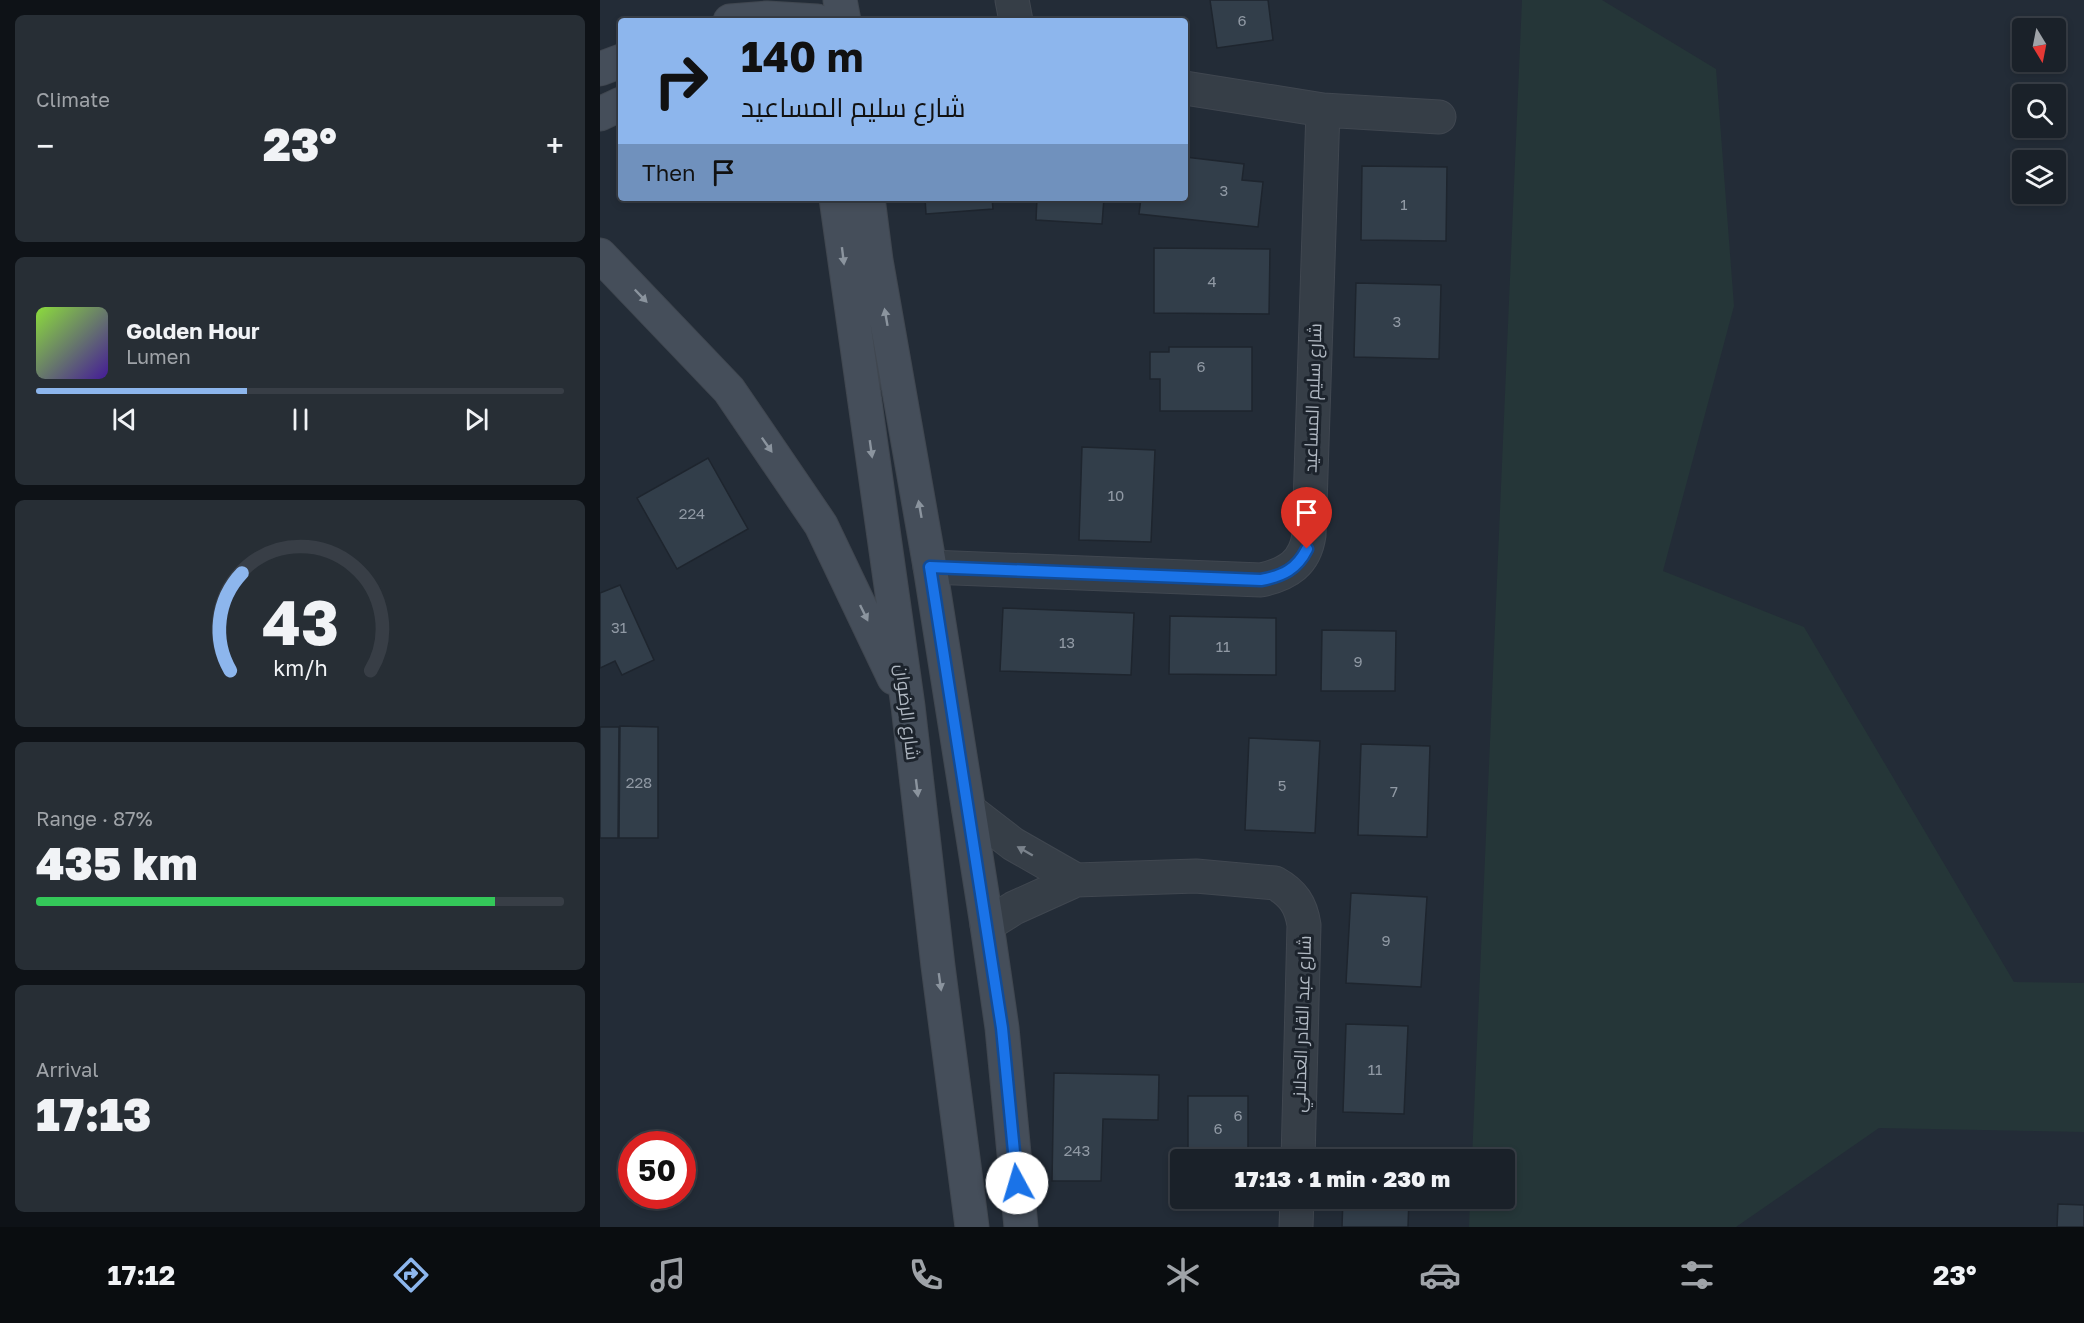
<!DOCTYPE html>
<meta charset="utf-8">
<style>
:root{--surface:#1a2129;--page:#272e35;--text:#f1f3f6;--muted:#9fa3a8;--line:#383e46;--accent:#8db6ed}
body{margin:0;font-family:"Golos Text",Cairo,sans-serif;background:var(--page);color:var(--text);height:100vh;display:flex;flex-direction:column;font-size:22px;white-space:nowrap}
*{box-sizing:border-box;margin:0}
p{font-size:20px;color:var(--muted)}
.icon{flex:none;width:33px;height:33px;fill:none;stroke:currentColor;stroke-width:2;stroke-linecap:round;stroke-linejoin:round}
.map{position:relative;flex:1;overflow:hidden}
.panel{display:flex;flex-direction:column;gap:15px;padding:15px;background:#0e1217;width:600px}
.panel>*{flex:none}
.top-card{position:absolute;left:18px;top:18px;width:570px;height:183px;border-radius:6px;box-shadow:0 3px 9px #0003,0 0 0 2px var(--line);background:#8db6ed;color:#111;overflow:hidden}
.needle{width:39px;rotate:170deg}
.fabs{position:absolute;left:1412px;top:18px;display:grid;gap:12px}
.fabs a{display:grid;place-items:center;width:54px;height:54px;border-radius:6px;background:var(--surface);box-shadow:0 3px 9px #0003,0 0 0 2px var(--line);font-size:30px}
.speed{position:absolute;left:18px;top:1131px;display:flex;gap:12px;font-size:30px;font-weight:700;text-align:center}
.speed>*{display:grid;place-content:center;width:78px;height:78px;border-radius:50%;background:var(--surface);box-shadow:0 3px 9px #0003,0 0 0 2px var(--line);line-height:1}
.speed .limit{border:9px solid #d22;background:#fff;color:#111}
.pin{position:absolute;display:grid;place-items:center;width:51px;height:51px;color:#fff;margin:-62px -26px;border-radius:50% 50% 50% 0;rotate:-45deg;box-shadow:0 0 6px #0007}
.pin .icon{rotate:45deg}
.me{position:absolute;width:66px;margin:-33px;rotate:354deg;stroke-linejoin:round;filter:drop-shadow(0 0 4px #0008)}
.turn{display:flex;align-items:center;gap:21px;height:126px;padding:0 24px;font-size:27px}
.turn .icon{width:78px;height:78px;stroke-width:2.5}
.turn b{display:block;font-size:42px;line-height:51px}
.then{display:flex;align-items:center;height:57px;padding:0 24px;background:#0003;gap:12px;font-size:22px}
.big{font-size:45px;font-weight:800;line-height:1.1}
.panel .widget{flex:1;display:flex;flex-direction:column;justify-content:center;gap:9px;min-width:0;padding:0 21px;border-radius:9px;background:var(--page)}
.panel .dial{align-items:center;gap:0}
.dial svg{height:156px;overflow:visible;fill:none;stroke:var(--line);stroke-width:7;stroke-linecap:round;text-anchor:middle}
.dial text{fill:var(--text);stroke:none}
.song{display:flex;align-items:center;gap:18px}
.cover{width:72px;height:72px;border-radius:9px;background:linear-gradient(135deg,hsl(90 70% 55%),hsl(260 70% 35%))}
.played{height:6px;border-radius:3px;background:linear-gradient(90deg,var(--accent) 40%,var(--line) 40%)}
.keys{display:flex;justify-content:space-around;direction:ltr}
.heat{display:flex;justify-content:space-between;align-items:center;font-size:33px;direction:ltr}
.charge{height:9px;border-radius:4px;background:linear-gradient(90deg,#34c759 87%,var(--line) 0)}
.trip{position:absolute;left:570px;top:1149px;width:345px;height:60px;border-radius:6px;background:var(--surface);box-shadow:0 3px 9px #0003,0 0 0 2px var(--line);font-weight:800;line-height:60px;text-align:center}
.tabs{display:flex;height:96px;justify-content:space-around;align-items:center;background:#0a0d10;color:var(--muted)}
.tabs .icon{width:42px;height:42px}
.tabs .on{color:var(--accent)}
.tabs b{font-size:27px;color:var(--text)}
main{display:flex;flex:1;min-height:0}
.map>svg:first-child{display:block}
.green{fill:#253638}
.building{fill:#323e4a;stroke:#1e252e;stroke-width:1.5}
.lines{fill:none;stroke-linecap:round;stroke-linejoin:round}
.street-casing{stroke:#404750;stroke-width:35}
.secondary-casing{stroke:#404750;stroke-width:35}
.street{stroke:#363e47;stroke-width:33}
.secondary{stroke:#454e5a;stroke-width:33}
.oneway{fill:#8b949e}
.oneway2{fill:#7a828b}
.route-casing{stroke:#114b97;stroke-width:15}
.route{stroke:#1a73e8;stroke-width:10}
.labels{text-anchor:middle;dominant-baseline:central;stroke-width:6;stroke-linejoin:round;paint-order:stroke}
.number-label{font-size:15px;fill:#9099a4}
.street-label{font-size:18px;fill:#b1b9c3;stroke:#1c232c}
</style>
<main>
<section class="panel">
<div class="widget"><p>Climate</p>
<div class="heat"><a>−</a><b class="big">23°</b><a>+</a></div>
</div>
<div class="widget">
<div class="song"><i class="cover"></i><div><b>Golden Hour</b><p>Lumen</p></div></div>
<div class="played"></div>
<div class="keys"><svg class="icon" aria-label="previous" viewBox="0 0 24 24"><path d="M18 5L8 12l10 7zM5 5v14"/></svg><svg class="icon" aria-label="pause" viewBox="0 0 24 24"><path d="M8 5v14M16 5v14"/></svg><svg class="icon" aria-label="next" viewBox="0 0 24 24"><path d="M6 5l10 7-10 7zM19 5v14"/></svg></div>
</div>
<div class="widget dial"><svg viewBox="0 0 100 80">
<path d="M14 69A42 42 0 1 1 86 69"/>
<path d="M14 69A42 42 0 0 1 20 19" stroke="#8db6ed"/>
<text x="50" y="56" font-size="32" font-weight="700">43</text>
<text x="50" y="72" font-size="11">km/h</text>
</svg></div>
<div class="widget"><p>Range · 87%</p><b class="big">435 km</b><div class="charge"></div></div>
<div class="widget"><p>Arrival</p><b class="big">17:13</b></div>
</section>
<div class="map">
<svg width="1484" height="1227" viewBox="0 0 1484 1227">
<rect width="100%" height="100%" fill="#232c37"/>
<!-- green -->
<path class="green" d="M922,0H1002L1116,69L1134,306L1063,571L1204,627L1414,982L1484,983V1132L1279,1128L1136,1227H869L870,1199L904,1198V1160L872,1159Z"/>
<!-- building -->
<path class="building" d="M610,0H668L673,40L617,48Z
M585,157L644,164L642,180L663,182L658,227L539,214L541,198H585Z
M762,166L847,167L846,241L761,240Z
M325,198H392L393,209L326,214Z
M437,198H504L502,224L436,220Z
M554,248L670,249L669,314L554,313Z
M756,283L841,285L839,359L754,357Z
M569,347H652V411H560V379H550V352H569Z
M482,447L555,450L551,542L479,540Z
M108,458L148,529L77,569L37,498Z
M20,585L54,660L22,675L15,661L0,668V593Z
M403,608L534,613L531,675L400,671Z
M570,616L676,618V675L569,674Z
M722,630L796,631L795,691H721Z
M20,726L58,727V838H19Z
M0,727H19L18,838H0Z
M649,738L720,741L715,833L645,830Z
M761,744L830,746L827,837L758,835Z
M751,893L827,897L821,987L746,983Z
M746,1024L808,1026L804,1114L743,1112Z
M454,1073L559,1075L558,1120L503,1119L501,1181H452Z
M588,1096H648V1160H588Z
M588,1198H649V1201H588Z
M743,1198H809L808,1227H742Z
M1458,1204L1484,1205V1227H1457Z"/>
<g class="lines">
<defs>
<path id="street" d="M412,0L416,21
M585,88L723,110L839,117
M330,567L661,580C688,574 705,563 709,535L723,110
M369,810L413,844L476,880
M387,925L414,908L476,880L596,876L675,883C693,893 701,905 704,925L698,1160
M696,1227L697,1198"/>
<path id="secondary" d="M240,0L244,21
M130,21L167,18L217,21
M0,69L21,61
M0,114L21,104
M236,198L308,706L338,966L372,1227
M268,198L276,260L330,567L387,925L402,1028L421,1227
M0,255L129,390L221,525L294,678"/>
</defs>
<!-- street casing -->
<use href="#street" class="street-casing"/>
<!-- secondary casing -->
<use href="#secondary" class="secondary-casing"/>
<!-- street -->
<use href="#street" class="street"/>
<!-- secondary -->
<use href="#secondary" class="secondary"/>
</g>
<!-- one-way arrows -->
<defs><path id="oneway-solid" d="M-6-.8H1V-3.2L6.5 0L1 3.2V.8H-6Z" transform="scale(1.5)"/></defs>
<g class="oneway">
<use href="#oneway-solid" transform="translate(243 256) rotate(83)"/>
<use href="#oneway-solid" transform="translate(41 296) rotate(46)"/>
<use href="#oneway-solid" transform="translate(286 317) rotate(-100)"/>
<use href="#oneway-solid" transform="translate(167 445) rotate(55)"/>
<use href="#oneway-solid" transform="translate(271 449) rotate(82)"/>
<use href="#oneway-solid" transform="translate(320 509) rotate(-100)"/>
<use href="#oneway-solid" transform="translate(264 613) rotate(64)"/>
<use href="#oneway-solid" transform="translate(317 788) rotate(83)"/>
<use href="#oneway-solid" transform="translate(340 982) rotate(82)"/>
</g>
<use class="oneway2" href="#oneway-solid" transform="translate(425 851) rotate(-150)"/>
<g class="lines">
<defs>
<path id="route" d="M417,1183L402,1028L330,567L661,580C683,576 697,569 707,549"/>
</defs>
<!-- route casing -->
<use href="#route" class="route-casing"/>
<!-- route -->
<use href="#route" class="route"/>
</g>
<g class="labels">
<!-- number labels -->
<g class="number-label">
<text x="642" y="20">6</text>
<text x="624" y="190">3</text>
<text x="804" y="204">1</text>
<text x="612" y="281">4</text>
<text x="797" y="321">3</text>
<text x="601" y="366">6</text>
<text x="516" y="495">10</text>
<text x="92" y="513">224</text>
<text x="19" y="627">31</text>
<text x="467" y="642">13</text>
<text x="623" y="646">11</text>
<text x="758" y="661">9</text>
<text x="39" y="782">228</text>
<text x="682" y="785">5</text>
<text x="794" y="791">7</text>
<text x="786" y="940">9</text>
<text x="775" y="1069">11</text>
<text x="638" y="1115">6</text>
<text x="618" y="1128">6</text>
<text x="477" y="1150">243</text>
</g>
<!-- street labels -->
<g class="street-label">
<text transform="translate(712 398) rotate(-88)">شارع سليم المساعيد</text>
<text transform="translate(308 712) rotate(83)">شارع الرضوان</text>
<text transform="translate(701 1024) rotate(-88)">شارع عبد القادر العدلاني</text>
</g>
</g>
</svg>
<div class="fabs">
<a><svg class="needle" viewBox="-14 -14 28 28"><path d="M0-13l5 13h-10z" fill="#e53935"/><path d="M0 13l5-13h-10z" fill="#9fa3a8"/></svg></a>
<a><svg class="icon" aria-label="search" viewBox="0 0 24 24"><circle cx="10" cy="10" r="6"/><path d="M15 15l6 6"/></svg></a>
<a><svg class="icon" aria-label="layers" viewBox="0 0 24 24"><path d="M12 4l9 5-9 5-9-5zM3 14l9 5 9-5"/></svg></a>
</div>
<div class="speed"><div class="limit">50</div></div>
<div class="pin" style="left:707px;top:549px;background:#d93025"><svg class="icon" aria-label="arrive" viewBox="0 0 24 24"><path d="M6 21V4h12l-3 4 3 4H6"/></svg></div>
<svg class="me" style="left:417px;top:1183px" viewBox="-20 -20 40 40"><circle r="19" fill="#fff"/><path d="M0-13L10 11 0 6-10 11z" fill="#1a73e8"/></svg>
<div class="trip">17:13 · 1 min · 230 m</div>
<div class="top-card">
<div class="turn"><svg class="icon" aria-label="right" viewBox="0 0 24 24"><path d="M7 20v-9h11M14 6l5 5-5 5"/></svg><div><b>140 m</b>شارع سليم المساعيد</div></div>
<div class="then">Then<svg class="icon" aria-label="arrive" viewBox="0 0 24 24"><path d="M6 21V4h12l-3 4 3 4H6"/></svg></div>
</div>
</div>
</main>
<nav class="tabs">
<b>17:12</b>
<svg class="icon on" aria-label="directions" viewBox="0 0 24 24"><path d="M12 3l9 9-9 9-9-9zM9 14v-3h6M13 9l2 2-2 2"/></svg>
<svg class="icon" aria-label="music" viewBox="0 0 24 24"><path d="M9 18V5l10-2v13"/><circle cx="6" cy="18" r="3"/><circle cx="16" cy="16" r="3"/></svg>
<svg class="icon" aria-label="phone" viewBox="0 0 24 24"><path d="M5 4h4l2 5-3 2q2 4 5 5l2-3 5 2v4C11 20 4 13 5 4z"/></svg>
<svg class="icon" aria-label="climate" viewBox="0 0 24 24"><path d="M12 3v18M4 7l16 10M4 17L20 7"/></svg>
<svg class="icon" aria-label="car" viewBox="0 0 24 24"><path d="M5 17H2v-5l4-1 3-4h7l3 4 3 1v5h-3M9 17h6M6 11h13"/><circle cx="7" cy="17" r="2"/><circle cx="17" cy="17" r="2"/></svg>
<svg class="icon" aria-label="filters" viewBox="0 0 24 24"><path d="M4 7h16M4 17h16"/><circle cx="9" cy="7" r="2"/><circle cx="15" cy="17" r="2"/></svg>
<b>23°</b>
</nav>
